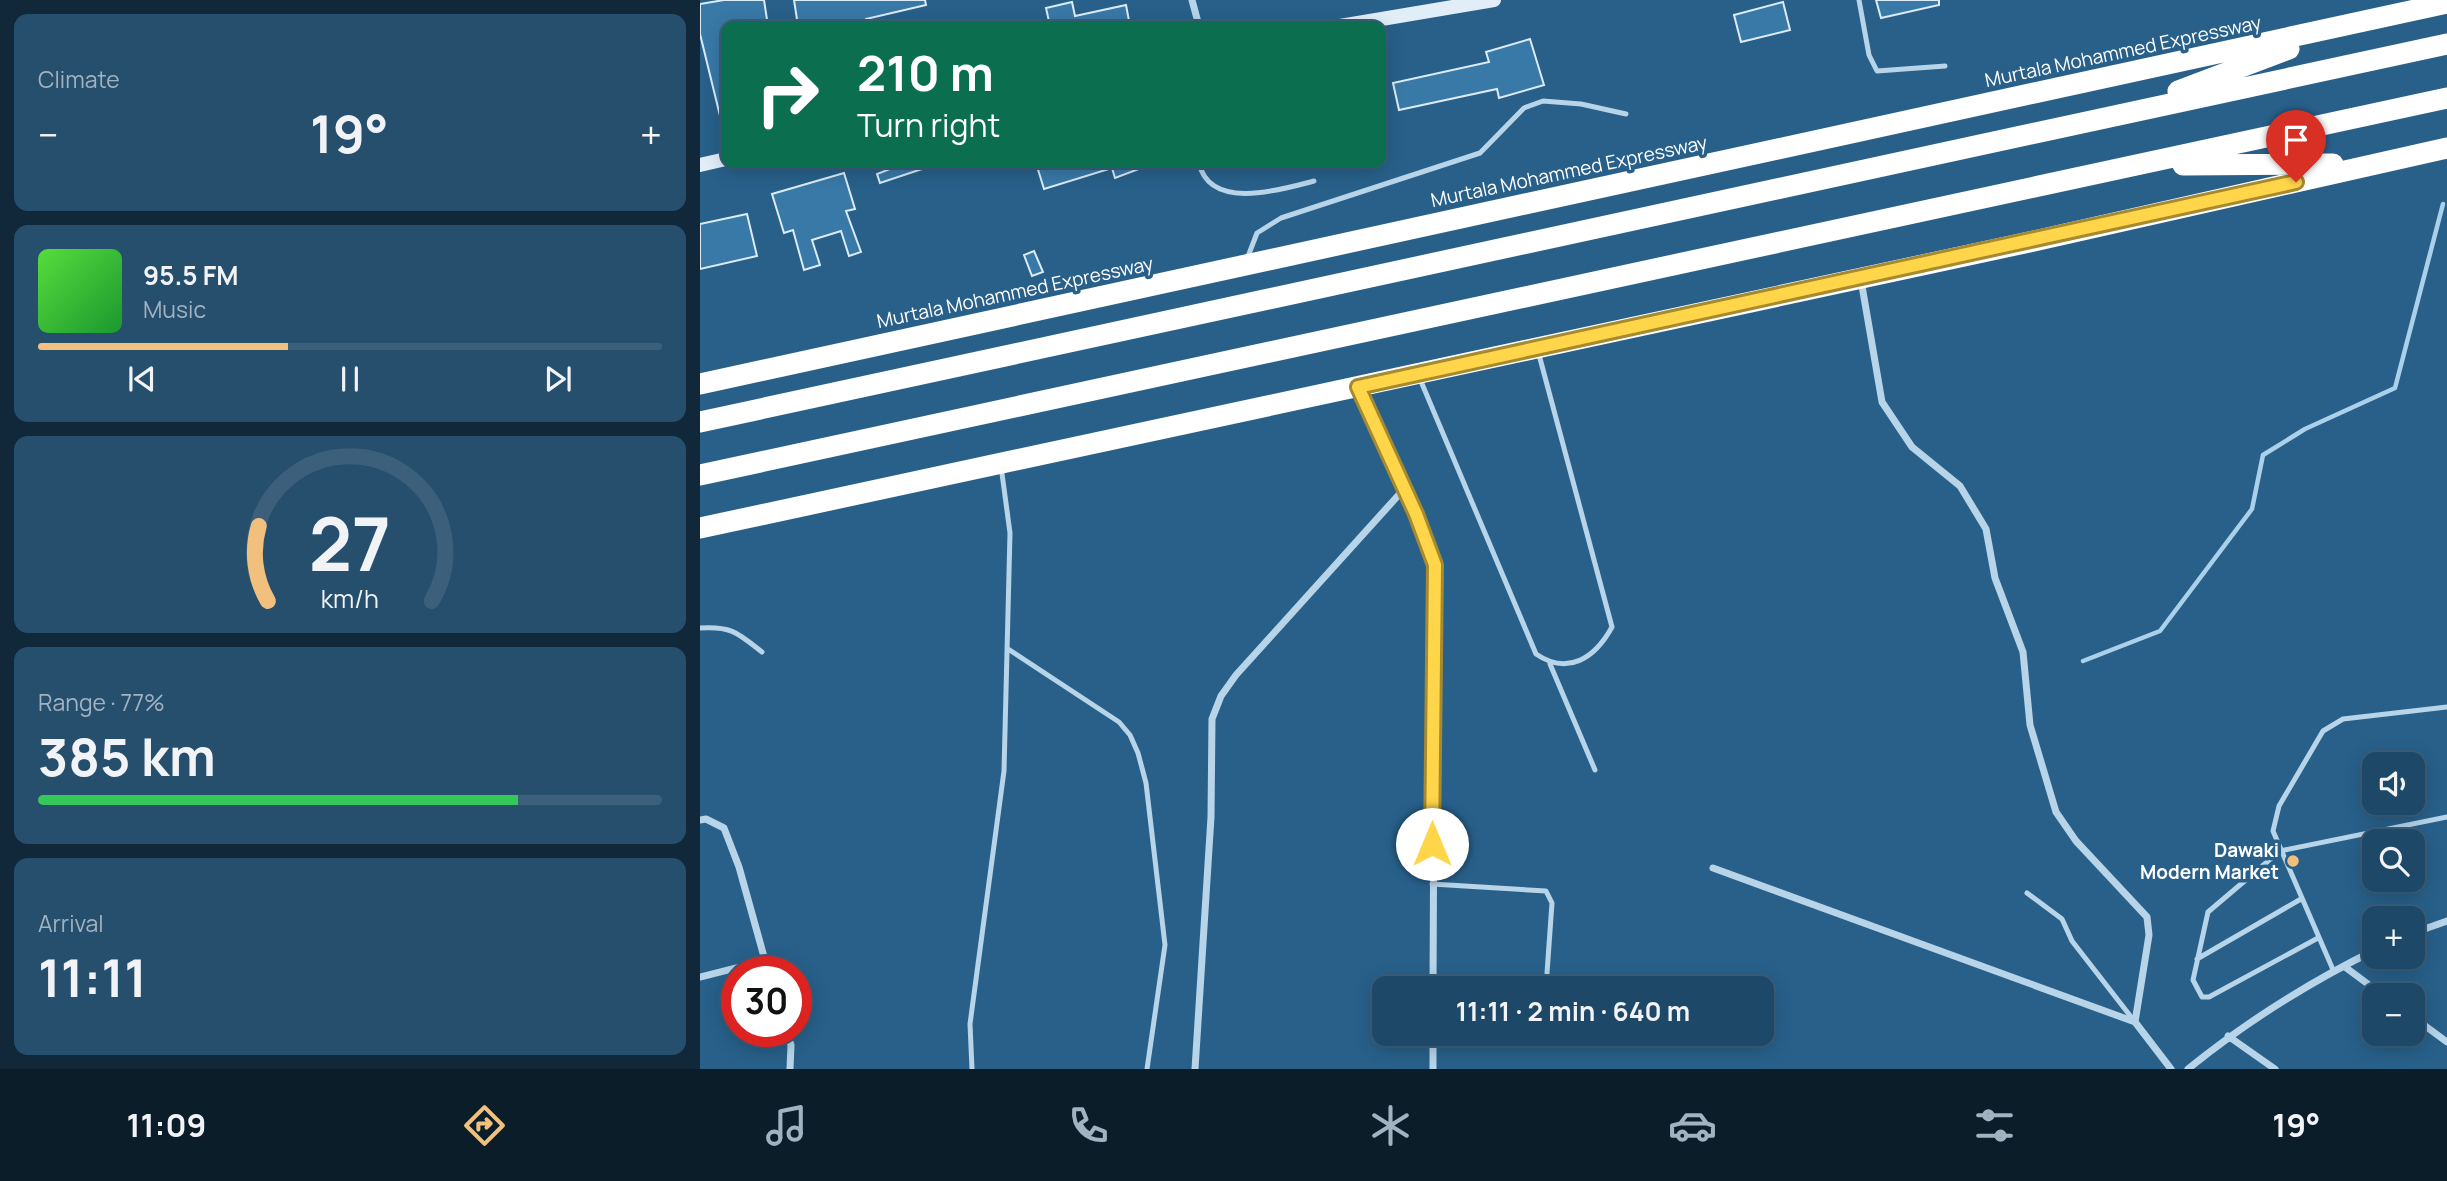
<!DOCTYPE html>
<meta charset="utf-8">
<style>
:root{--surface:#1e4868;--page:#264f6e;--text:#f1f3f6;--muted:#a1b2c0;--line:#3c607c;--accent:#f1c07d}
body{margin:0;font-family:Manrope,sans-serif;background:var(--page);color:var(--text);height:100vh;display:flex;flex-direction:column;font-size:26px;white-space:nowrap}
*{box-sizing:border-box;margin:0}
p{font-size:23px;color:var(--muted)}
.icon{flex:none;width:38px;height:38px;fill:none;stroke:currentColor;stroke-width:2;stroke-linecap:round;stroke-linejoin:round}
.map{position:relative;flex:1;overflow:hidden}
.panel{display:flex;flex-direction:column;gap:14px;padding:14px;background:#102839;width:700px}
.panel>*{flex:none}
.top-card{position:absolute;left:21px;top:21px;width:665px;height:147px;border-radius:14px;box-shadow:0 4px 18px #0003,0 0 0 2px var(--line);background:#0b6e4f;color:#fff;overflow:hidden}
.controls{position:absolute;left:1662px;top:752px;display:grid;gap:14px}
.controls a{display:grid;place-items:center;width:63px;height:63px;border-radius:14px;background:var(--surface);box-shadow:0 4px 18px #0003,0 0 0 2px var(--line);font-size:35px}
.speed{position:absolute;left:21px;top:956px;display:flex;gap:14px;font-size:35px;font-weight:700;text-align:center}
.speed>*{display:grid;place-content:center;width:91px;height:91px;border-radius:50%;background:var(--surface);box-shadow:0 4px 18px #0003,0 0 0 2px var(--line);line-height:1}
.speed .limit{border:10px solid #d22;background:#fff;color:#111}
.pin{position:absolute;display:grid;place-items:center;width:60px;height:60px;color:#fff;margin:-72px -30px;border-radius:50% 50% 50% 0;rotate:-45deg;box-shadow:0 0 7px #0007}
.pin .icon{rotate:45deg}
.me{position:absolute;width:77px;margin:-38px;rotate:0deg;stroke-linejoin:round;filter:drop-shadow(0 0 5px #0008)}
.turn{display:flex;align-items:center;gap:24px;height:147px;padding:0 21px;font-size:32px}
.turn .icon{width:91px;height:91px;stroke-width:2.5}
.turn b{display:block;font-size:49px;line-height:60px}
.big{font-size:52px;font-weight:700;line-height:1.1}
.panel .tile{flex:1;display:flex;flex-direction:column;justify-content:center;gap:10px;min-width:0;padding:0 24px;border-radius:14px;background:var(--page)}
.panel .dial{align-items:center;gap:0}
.dial svg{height:182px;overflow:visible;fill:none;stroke:var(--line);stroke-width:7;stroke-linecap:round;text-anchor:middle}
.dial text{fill:var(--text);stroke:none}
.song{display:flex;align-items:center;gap:21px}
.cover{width:84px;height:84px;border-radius:10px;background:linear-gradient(135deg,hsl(110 70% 55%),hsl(130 70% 35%))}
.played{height:7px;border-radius:4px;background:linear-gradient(90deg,var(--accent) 40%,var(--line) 40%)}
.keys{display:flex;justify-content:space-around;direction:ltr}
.heat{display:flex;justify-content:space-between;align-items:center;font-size:38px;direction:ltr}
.charge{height:10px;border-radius:5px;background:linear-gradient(90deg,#34c759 77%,var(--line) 0)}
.trip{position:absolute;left:672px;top:976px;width:402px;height:70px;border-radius:14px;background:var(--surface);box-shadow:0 4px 18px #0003,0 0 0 2px var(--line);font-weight:700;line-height:70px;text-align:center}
.dock{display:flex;height:112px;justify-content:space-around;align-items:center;background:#0c1d2a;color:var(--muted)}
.dock .icon{width:49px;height:49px}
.dock .active{color:var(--accent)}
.dock b{font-size:32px;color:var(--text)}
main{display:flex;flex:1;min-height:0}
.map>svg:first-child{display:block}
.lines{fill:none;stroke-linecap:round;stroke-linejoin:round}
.stream{stroke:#abd0ea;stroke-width:4.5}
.building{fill:#3979a7;stroke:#dbebf7;stroke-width:2}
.lane{stroke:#b7d4e9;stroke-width:5}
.street{stroke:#b7d4e9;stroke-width:7}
.secondary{stroke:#e1eef8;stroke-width:14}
.highway{stroke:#fff;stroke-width:21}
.route-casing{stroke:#a68a30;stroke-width:18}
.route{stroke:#ffd54a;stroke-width:12}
.poi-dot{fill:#f1c07d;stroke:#28608a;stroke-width:2.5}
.labels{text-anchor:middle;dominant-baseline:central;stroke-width:7;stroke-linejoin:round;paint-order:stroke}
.street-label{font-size:19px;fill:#fff;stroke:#28608a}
.poi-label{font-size:19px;font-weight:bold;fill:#fff;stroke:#28608a;text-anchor:end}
</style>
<main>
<section class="panel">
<div class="tile"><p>Climate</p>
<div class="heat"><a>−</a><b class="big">19°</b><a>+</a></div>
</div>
<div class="tile">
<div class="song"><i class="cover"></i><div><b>95.5 FM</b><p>Music</p></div></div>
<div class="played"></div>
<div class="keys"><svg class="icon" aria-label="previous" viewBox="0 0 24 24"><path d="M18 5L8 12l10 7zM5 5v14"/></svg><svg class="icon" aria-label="pause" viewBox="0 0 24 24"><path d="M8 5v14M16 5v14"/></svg><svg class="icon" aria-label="next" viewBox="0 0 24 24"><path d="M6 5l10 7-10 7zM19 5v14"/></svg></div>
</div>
<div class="tile dial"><svg viewBox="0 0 100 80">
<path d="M14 69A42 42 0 1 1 86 69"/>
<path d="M14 69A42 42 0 0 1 10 36" stroke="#f1c07d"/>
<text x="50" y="56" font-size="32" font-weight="700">27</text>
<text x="50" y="72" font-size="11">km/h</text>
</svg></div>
<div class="tile"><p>Range · 77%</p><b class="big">385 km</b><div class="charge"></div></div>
<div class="tile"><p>Arrival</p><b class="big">11:11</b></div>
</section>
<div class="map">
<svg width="1747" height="1069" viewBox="0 0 1747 1069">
<rect width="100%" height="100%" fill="#28608a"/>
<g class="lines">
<!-- stream -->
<path class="stream" d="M1383,661L1460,631L1552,509L1563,455L1605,429L1695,388L1743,204"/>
</g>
<!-- building -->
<path class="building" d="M24,0H64L68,26H26V124H22L0,34V4Z
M94,0H225L226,5L166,19L167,26H98Z
M1176,0H1239V5L1181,18Z
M372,2L375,16L426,5L430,26H350L346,8Z
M1083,2L1090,30L1041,42L1034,15Z
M830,39L844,85L799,98L797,89L699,110L693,83L789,62L786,52Z
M205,163L234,165L180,183L177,174Z
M336,163H452V164L415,178L412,168L344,189Z
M144,173L155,209L146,211L161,252L149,256L141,231L112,240L120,265L104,270L93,230L84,233L72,194Z
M47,214L57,256L0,269V224Z
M334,251L343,272L332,276L324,255Z"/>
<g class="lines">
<!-- lane -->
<path class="lane" d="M1159,0L1169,55L1177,71L1245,66
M499,163C510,212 583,189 614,181
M547,259L557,233L581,218L780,153L824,108L843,101L881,104L926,114
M720,379L836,654C868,676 895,658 912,627L838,351
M0,628C32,626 38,633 62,652
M308,649L419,722L430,735L438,753L446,783L465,945L447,1069
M850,664L895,770
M732,884L846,891L852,903L847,973
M1327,893L1362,919L1372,941L1435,1022
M1618,938L1509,997H1502L1493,980L1508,912L1580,851L1747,817
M1497,959L1601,899
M1634,972L1573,831L1579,806L1623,731L1643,719L1747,707
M272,1069L270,1024L304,771L310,533L301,466"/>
<!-- street -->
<path class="street" d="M492,0L499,26
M1161,280L1182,402L1212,447L1260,486L1286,529L1295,578L1323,652L1330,725L1356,812L1376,841L1447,917L1449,935L1435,1022
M660,390L716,514L735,565L733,989
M0,820L6,819L24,828L39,867L68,971
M1013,868L1435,1022L1471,1069
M1713,933L1747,921
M1645,967L1684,996
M0,977L64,961
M1713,1017L1747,1042
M86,1031L91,1045L90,1069
M733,1034V1069
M1528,1036L1575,1069
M495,1069L511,817L512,719L521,696L536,675L704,489
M1488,1069C1546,1022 1608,983 1675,950"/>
<!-- secondary -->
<path class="secondary" d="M640,26L794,0
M0,165L26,159"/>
<!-- highway -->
<path class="highway" d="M1478,91L1589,49
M1483,165L1633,164
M0,384L1747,3
M0,422L1747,44
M0,475L1747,98
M0,528L1334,241L1747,148"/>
</g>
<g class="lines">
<defs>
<path id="route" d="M732,844L735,565L716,514L658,387L1596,182"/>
</defs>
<!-- route casing -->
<use href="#route" class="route-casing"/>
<!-- route -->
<use href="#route" class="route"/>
</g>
<!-- markers -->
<circle class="poi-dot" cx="1593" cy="861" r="7"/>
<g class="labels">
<!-- street labels -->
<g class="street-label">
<text transform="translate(1423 51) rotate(-12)">Murtala Mohammed Expressway</text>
<text transform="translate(869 171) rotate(-12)">Murtala Mohammed Expressway</text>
<text transform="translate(315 292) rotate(-12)">Murtala Mohammed Expressway</text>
</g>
<!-- poi labels -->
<g class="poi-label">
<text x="1579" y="850">Dawaki<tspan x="1579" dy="22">Modern Market</tspan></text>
</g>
</g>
</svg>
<div class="controls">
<a><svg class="icon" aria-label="sound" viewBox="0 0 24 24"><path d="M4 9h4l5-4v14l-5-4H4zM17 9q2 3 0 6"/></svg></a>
<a><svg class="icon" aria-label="search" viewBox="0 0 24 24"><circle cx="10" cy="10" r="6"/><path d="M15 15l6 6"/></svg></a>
<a>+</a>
<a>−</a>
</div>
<div class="speed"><div class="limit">30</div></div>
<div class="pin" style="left:1596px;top:182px;background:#d93025"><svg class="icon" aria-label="arrive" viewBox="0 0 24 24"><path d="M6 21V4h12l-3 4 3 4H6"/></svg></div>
<svg class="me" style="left:732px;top:844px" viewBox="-20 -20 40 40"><circle r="19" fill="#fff"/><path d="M0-13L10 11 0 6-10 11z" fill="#ffd54a"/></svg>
<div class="trip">11:11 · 2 min · 640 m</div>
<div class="top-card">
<div class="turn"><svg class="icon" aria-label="right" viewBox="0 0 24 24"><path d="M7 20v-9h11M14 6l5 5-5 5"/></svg><div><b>210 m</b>Turn right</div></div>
</div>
</div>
</main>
<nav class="dock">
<b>11:09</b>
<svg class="icon active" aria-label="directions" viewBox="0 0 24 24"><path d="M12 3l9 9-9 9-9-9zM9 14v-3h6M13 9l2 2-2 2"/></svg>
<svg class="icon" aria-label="music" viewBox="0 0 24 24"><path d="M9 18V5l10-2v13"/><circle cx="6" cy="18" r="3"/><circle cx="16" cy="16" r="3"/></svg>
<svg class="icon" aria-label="phone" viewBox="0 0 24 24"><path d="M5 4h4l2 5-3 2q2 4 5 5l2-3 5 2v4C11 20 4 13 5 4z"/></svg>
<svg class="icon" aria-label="climate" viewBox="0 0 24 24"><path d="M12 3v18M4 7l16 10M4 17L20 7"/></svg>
<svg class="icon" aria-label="car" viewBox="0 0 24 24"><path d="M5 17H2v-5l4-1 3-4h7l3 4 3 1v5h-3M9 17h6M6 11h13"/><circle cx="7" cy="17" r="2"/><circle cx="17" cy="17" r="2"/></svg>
<svg class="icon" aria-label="filters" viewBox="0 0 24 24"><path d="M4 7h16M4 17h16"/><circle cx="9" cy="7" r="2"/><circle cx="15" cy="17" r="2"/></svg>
<b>19°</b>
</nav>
